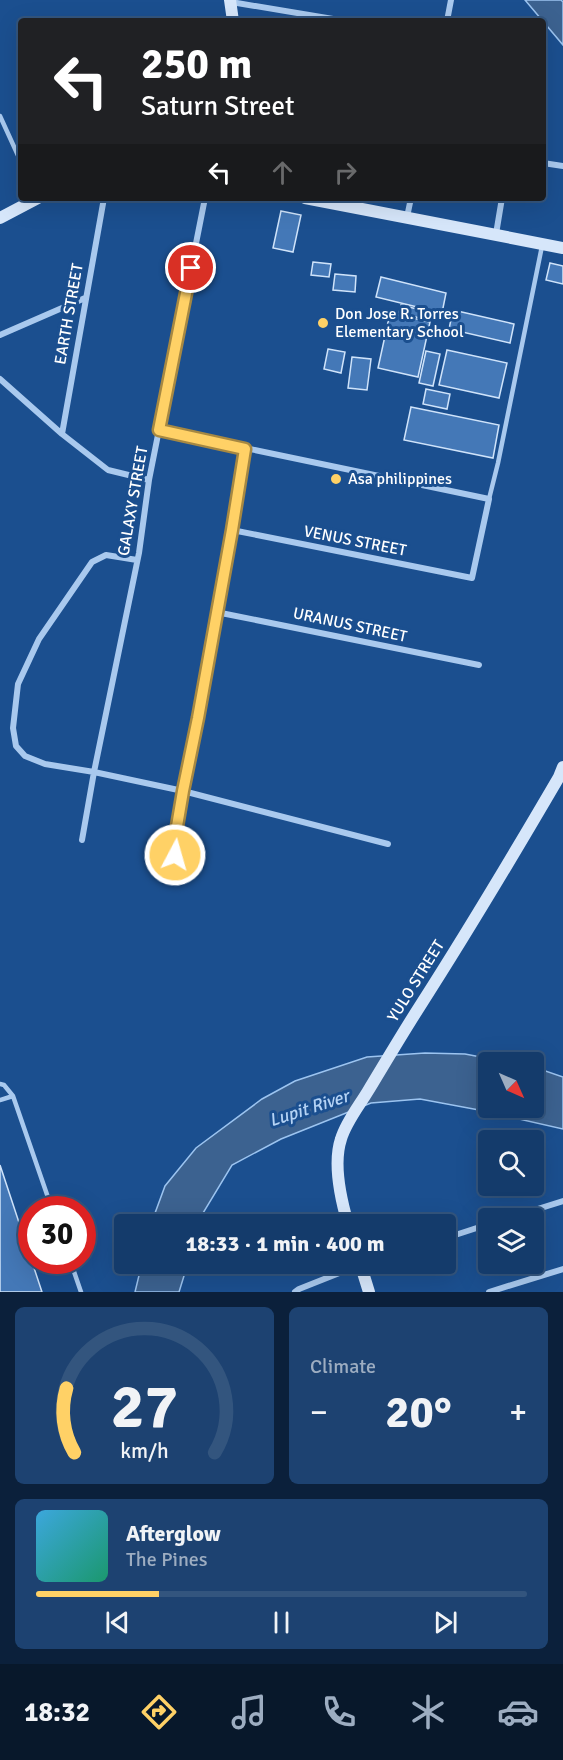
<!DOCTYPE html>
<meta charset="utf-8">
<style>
:root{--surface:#143b6b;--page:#1d4271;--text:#f1f3f6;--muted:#9dadc1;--line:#33557e;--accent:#ffd166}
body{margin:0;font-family:Signika,sans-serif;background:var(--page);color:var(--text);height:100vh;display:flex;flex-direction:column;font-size:22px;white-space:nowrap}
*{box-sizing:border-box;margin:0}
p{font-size:20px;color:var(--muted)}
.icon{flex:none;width:33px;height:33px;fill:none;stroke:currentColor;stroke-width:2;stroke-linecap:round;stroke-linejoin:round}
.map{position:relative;height:1292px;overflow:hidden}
.panel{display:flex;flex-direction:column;gap:15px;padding:15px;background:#0b203b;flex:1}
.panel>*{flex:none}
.guide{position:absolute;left:18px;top:18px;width:528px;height:183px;border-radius:6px;box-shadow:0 6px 24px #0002,0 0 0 2px var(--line);background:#202124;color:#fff;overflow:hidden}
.needle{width:39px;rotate:135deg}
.controls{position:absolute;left:478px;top:1052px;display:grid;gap:12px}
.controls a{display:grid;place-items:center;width:66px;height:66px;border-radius:6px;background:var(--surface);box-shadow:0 6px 24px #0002,0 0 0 2px var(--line);font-size:30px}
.speed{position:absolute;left:18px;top:1196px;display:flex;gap:12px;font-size:30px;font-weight:700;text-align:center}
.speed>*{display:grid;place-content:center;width:78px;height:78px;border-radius:50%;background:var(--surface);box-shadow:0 6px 24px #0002,0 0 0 2px var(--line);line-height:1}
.speed .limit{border:9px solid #d22;background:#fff;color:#111}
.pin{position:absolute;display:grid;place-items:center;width:51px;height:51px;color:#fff;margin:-26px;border:3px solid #fff;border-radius:50%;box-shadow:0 2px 6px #0007}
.me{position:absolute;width:66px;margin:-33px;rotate:6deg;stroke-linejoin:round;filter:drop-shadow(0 0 4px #0008)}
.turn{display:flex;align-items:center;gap:21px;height:126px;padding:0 24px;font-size:27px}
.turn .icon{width:78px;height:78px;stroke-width:2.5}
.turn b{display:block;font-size:42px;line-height:51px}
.lanes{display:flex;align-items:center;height:57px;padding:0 24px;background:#0003;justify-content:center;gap:30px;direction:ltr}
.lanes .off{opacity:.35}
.big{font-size:45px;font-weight:700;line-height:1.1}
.panel .tile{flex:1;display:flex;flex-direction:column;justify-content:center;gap:9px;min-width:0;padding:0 21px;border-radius:9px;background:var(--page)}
.panel .dial{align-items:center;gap:0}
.dial svg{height:156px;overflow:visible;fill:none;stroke:var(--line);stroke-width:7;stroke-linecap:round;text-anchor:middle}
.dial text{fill:var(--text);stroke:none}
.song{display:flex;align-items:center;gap:18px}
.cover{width:72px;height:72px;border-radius:9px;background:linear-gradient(135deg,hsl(200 70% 55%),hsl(160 70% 35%))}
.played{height:6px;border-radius:3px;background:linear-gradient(90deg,var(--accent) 25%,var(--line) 25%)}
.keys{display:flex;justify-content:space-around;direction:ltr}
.heat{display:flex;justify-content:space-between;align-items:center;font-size:33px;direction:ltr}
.panel .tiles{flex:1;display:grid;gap:15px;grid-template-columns:1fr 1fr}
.tile:last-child{grid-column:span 2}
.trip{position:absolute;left:114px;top:1214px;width:342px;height:60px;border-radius:6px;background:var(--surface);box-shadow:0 6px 24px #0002,0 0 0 2px var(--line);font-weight:700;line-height:60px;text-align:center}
.dock{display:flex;height:96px;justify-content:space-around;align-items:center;background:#08182b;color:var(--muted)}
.dock .icon{width:42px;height:42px}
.dock .active{color:var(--accent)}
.dock b{font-size:27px;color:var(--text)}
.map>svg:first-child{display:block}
.water{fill:#3c6290;stroke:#9cc4f0;stroke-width:1.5}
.building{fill:#4478b7;stroke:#cfe3fa;stroke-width:1.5}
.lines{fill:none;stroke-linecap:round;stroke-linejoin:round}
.lane{stroke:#a9c9ee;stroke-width:4.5}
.street{stroke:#a9c9ee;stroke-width:6}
.secondary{stroke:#d6e6fa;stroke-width:12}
.route-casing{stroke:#a68842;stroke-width:15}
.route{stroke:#ffd166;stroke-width:10}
.poi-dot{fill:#ffd166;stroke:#1b4f8f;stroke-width:2}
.labels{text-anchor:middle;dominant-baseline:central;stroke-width:6;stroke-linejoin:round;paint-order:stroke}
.street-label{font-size:16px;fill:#fff;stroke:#1b4f8f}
.poi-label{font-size:16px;fill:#fff;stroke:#1b4f8f;text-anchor:start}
.water-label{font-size:18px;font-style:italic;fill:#b5d3f5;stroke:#1b4f8f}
</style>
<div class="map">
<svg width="563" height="1292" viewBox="0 0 563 1292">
<rect width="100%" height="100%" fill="#1b4f8f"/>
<!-- water -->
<path class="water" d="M525,0H561L563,2V45Z
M425,1053L465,1054L507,1062H489V1107H534V1067L563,1077V1129L479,1110L420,1099L371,1103L281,1139L232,1165L203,1213L200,1224H151L165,1186L196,1148L262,1099L295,1081L367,1057Z
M142,1263H188L179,1292H135Z"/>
<!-- building -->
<path class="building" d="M281,211L301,215L293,252L273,248Z
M313,262L331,264L329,277L311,275Z
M550,263L563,266V284L546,280Z
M335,274L356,276L355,292L333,290Z
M381,277L446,293L442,313L376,297Z
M401,305L425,311L424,319L399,313Z
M453,310L514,324L510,343L449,329Z
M390,313L430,322L418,377L378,368Z
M328,349L345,352L341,373L324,369Z
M447,350L507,363L499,398L439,385Z
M426,351L440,354L433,386L419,383Z
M352,357L371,359L367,390L348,388Z
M426,389L450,394L447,409L423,404Z
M411,407L499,425L493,458L404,440Z
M0,1165L42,1292H0Z"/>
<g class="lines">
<!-- lane -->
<path class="lane" d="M0,116L21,162
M489,499L498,463L542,246
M0,1084L4,1085L13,1096L52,1209
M0,1100L13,1096
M70,1260L81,1292"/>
<!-- street -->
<path class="street" d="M231,2L345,21
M447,21L451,0
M543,163L563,166
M407,217L411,198
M496,234L502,198
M0,335L85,298
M0,379L62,434L108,470L149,480
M159,430L489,499L472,578L232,530
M62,434L104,198
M137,560L106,555L92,562L39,639L18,684L13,728L16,746L25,756L45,764L94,772L183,791L388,844
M216,612L479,665
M82,840L94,772L139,553L149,480L205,198
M175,855V838L183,791L198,718L232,530L245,449
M509,1218L563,1201
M446,1238L489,1224
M295,1292L299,1289L362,1264
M489,1292L563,1269"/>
<!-- secondary -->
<path class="secondary" d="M230,0L233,21
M305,198L563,248
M0,218L38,198
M348,1224C341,1200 333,1163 341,1139C346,1122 359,1106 368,1091C385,1063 402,1034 420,1006C468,931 514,854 559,777L563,767
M360,1263L369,1292"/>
</g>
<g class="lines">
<defs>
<path id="route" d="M175,855V838L183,791L198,718L232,530L245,449L159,430L191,268"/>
</defs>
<!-- route casing -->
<use href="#route" class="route-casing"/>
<!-- route -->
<use href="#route" class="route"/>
</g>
<!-- markers -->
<g class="poi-dot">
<circle cx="323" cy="323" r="6"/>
<circle cx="336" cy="479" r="6"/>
</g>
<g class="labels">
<!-- street labels -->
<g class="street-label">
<text transform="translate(69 314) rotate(-80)">EARTH STREET</text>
<text transform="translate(133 501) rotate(-80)">GALAXY STREET</text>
<text transform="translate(355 541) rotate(11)">VENUS STREET</text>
<text transform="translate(350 625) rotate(12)">URANUS STREET</text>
<text transform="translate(416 981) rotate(-58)">YULO STREET</text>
</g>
<!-- poi labels -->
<g class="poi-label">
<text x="335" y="314">Don Jose R. Torres<tspan x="335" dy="18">Elementary School</tspan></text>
<text x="348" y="479">Asa philippines</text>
</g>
<!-- water labels -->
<g class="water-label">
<text transform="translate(309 1108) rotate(-18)">Lupit River</text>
</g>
</g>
</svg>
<div class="controls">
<a><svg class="needle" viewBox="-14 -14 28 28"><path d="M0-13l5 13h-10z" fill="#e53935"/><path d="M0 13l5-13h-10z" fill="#9dadc1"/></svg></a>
<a><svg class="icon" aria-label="search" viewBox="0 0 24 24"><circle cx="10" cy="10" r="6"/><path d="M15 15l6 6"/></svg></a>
<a><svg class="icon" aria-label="layers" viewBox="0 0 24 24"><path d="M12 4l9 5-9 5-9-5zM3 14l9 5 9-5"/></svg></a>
</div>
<div class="speed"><div class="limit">30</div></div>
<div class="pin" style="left:191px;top:268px;background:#d93025"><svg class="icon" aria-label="arrive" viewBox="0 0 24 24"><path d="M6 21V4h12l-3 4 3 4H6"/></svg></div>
<svg class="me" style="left:175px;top:855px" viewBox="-20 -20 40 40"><circle r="17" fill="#ffd166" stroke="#fff" stroke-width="3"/><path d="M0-11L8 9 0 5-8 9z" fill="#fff"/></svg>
<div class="trip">18:33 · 1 min · 400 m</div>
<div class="guide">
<div class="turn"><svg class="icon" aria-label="left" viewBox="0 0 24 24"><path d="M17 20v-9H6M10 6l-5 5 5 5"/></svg><div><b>250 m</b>Saturn Street</div></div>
<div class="lanes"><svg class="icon" aria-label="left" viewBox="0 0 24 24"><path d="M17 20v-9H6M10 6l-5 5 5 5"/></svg><svg class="icon off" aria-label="ahead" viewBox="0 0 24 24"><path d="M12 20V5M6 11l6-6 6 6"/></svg><svg class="icon off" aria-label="right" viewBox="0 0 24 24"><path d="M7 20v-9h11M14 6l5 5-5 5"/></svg></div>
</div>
</div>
<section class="panel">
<div class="tiles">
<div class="tile dial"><svg viewBox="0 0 100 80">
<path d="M14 69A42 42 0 1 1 86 69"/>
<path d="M14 69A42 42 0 0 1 10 36" stroke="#ffd166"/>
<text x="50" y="56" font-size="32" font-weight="700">27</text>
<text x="50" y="72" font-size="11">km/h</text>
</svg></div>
<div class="tile"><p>Climate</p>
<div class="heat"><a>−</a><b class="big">20°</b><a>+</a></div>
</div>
<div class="tile">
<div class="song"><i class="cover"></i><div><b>Afterglow</b><p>The Pines</p></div></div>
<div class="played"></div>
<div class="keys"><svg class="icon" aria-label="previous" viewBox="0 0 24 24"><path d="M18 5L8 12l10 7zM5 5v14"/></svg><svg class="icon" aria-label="pause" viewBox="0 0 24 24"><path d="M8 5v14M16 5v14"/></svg><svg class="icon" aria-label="next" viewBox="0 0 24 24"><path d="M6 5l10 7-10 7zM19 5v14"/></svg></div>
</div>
</div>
</section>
<nav class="dock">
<b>18:32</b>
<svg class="icon active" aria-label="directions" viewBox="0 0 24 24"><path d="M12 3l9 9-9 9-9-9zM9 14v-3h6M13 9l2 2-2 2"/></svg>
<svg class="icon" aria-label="music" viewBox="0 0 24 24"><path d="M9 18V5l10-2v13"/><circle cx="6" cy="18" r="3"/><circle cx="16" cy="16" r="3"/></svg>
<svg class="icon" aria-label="phone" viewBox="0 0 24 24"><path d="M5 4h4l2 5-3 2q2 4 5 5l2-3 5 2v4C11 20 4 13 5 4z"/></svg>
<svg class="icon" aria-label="climate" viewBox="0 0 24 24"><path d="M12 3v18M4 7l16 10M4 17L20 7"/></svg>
<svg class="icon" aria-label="car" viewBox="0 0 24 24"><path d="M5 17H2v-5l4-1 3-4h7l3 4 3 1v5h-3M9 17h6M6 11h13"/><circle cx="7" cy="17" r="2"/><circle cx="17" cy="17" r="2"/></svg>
</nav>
